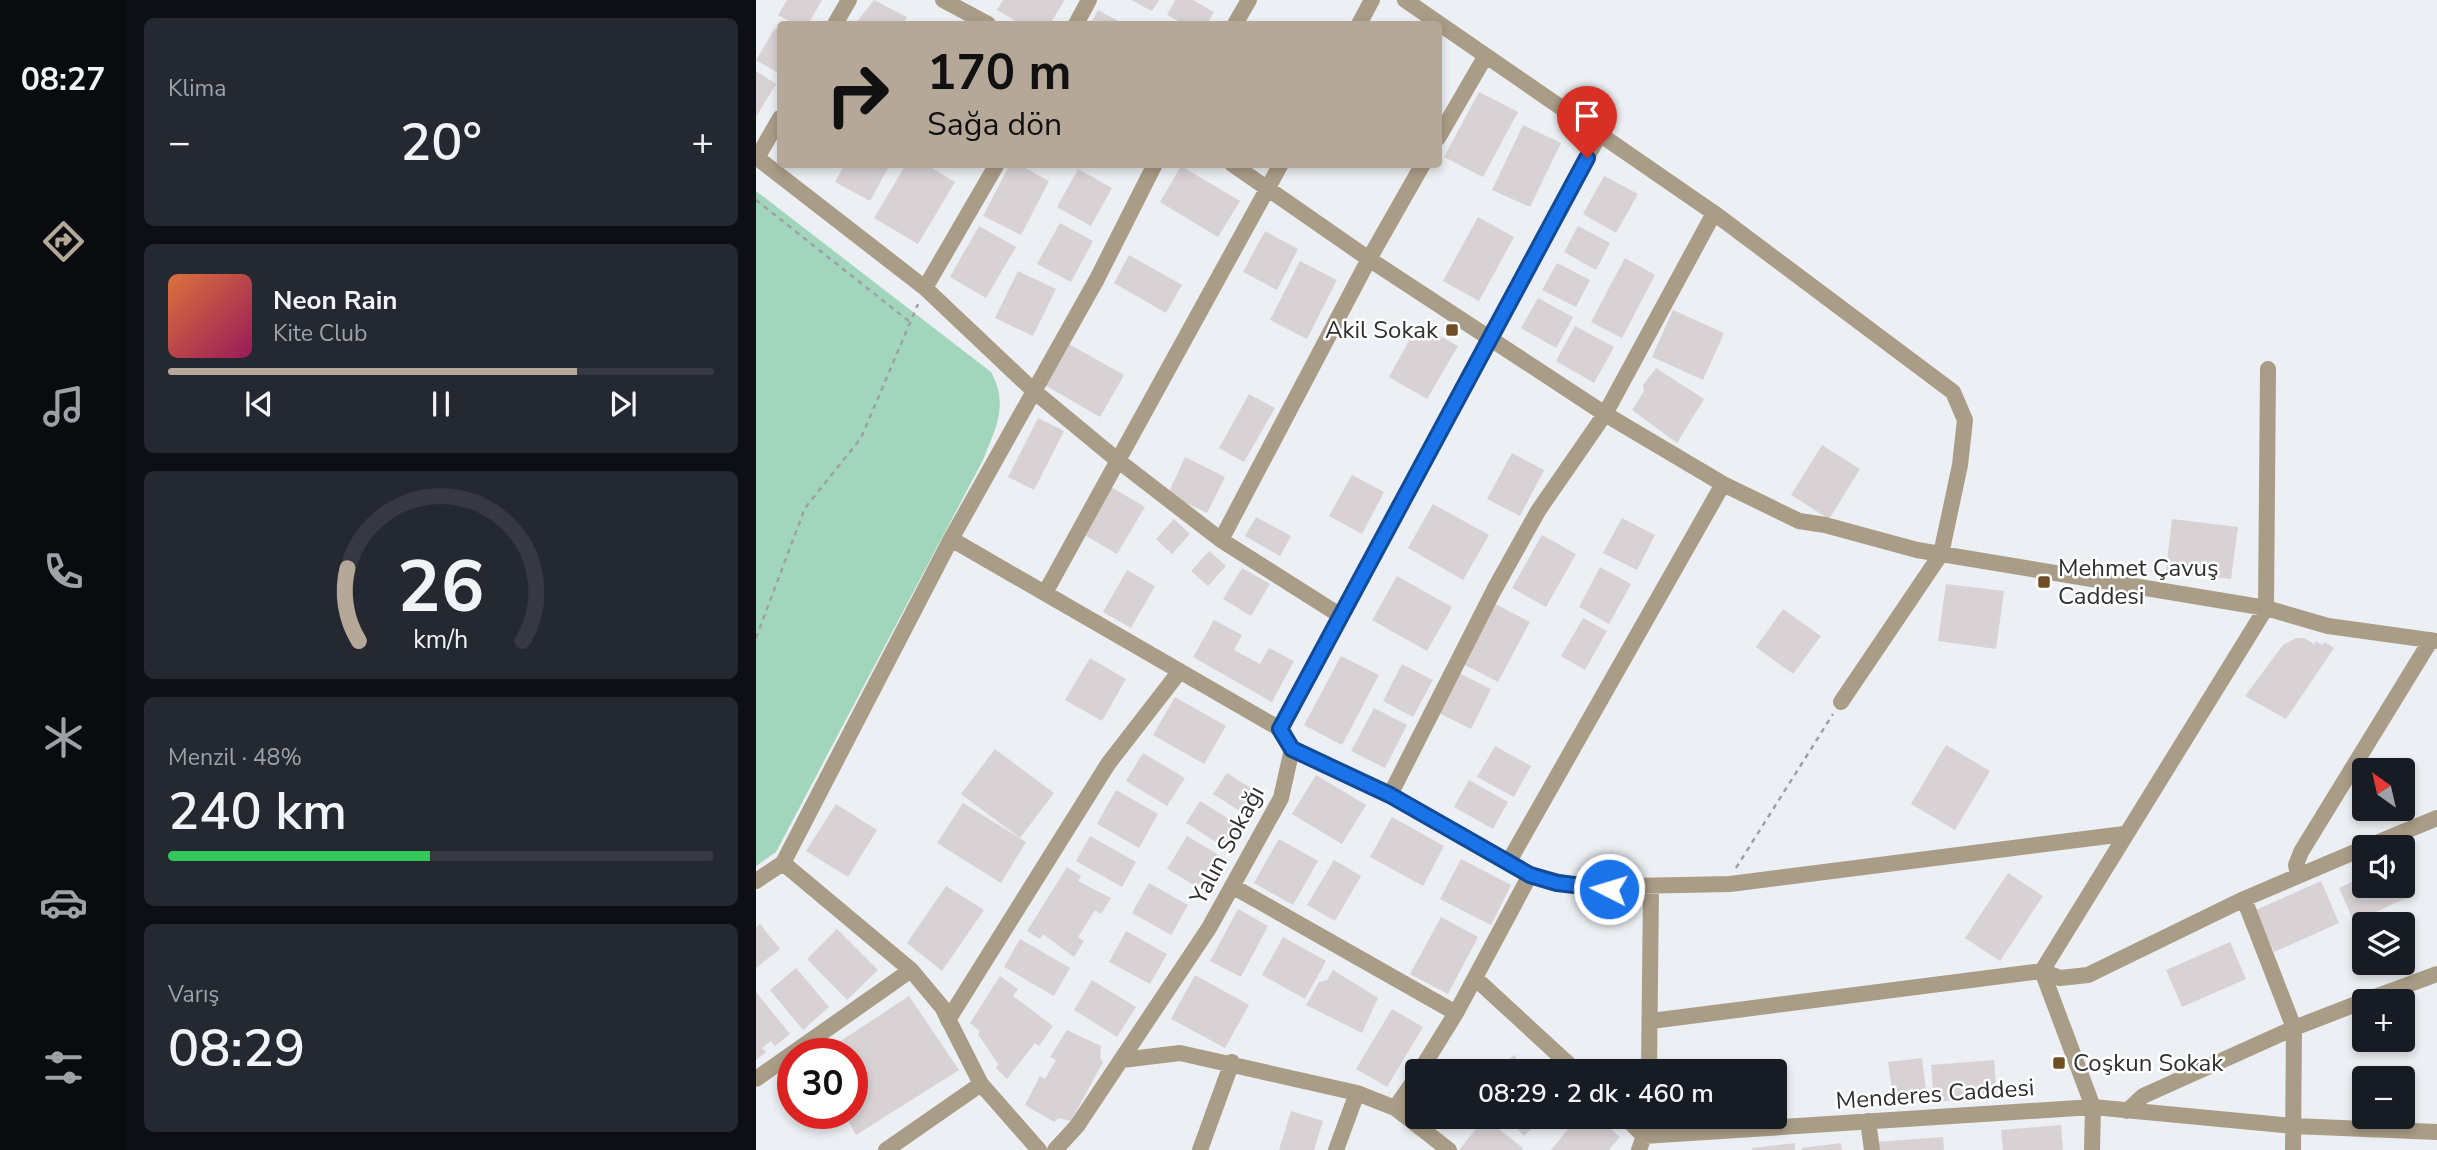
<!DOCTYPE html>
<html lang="tr">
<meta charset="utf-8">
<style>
:root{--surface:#171b24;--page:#242831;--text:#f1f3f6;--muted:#9ea1a6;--line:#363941;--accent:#b6a898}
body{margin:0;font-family:"Nunito Sans",sans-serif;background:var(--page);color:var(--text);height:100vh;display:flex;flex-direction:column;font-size:26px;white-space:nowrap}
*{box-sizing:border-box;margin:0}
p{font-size:23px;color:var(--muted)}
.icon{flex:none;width:38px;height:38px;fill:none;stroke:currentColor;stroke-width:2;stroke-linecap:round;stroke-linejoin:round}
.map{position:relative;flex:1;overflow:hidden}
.panel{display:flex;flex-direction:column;gap:18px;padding:18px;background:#0d0f14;width:630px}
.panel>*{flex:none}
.top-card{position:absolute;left:21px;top:21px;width:665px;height:147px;border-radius:7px;box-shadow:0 4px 10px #0003;background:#b6a898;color:#111;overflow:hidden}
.needle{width:46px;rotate:326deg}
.fabs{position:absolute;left:1596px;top:758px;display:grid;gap:14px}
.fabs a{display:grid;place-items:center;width:63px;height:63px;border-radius:7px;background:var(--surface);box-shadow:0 4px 10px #0003;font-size:35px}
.speed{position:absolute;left:21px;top:1038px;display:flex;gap:14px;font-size:35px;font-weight:700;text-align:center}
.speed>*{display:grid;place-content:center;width:91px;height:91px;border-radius:50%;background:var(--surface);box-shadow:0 4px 10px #0003;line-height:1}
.speed .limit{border:10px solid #d22;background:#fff;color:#111}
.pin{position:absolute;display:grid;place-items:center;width:60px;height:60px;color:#fff;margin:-72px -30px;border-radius:50% 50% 50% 0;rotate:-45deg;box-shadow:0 0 7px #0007}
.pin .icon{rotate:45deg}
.me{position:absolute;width:77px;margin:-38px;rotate:275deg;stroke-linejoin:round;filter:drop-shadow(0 0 5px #0008)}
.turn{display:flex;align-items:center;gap:24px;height:147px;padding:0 35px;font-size:32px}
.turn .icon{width:91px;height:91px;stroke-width:2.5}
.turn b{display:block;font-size:49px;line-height:60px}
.big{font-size:52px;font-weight:600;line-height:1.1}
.panel .tile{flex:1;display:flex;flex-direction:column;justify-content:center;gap:10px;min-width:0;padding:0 24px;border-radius:10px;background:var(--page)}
.panel .dial{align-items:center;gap:0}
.dial svg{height:182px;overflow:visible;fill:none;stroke:var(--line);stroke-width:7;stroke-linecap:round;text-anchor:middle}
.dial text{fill:var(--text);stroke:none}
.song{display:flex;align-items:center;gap:21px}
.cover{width:84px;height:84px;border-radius:10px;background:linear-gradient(135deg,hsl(20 70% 55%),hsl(330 70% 35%))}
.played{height:7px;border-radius:4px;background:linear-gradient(90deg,var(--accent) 75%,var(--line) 75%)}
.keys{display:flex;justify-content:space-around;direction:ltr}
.heat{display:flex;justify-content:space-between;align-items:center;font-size:38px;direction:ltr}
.charge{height:10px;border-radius:5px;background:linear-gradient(90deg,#34c759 48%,var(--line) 0)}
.trip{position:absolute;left:649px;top:1059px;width:382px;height:70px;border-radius:7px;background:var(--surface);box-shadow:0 4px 10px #0003;font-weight:600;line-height:70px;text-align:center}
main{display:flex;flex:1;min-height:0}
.tab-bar{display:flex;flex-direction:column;width:126px;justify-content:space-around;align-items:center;background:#090b0e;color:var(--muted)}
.tab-bar .icon{width:49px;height:49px}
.tab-bar .active{color:var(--accent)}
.tab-bar b{font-size:32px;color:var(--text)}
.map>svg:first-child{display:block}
.green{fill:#a1d6bc}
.building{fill:#d8d2d4}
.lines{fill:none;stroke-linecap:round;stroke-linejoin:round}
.path{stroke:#9ea0a3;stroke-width:2.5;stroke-dasharray:5 5;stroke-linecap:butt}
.minor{stroke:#aa9d87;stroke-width:16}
.route-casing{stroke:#114b97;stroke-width:18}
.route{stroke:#1a73e8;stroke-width:12}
.poi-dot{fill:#6f4d25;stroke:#fff;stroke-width:2.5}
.labels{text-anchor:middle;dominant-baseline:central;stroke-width:5;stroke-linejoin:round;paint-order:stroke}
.poi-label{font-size:24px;fill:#2f3032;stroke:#fff;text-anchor:start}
.street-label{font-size:24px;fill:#2f3032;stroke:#fff}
</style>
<main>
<nav class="tab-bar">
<b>08:27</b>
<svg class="icon active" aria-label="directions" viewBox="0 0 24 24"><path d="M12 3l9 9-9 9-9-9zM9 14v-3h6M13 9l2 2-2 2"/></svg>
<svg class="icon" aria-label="music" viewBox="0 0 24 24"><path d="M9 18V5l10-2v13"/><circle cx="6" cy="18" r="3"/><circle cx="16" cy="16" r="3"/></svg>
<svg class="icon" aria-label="phone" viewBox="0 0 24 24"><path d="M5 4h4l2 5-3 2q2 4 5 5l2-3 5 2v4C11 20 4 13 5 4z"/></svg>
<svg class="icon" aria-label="climate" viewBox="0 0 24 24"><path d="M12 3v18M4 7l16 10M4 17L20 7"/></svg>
<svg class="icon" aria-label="car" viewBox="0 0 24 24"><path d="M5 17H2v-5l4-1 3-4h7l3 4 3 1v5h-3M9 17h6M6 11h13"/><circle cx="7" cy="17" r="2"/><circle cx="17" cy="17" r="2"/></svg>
<svg class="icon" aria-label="filters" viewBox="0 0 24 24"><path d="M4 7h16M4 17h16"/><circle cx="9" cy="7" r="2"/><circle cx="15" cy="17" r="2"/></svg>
</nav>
<section class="panel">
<div class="tile"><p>Klima</p>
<div class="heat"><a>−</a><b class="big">20°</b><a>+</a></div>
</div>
<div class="tile">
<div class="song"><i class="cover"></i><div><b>Neon Rain</b><p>Kite Club</p></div></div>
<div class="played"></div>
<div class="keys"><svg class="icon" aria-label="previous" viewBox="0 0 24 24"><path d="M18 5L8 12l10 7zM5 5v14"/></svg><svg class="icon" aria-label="pause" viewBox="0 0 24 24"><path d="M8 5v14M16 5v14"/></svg><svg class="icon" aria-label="next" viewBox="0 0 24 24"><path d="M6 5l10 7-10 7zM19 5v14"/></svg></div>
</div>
<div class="tile dial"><svg viewBox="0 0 100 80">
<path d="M14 69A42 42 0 1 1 86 69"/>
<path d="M14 69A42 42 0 0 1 9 37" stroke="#b6a898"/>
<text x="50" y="56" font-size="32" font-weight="700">26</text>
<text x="50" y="72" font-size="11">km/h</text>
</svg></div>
<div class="tile"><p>Menzil · 48%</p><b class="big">240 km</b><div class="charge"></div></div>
<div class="tile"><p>Varış</p><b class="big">08:29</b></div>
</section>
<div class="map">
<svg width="1681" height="1150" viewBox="0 0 1681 1150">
<rect width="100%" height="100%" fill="#eceff3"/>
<!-- green -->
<path class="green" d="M0,191L235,372C253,405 240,427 227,460L20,852L0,866Z"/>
<!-- building -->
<path class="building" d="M31,0H66L52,24H39L22,15Z
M118,0L151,17L147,24H99Z
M247,0H307L308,1L294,24H265L241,10Z
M375,0H403L396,11Z
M419,0H437L458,12L451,24H428L411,15Z
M342,10L368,24H334Z
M19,28L24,31V74L0,60Z
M0,71L20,84L0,117Z
M723,92L762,112L727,177L688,157Z
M767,125L805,143L774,207L736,190Z
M89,164H134L114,201L79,182Z
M150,164H169L199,182L162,244L118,218Z
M254,164H262L293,181L265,235L227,216Z
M425,166L484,201L462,237L404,202Z
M322,169L356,188L335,226L301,207Z
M848,176L882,194L860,233L827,214Z
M722,217L758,237L723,301L687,281Z
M304,223L337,241L315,282L281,264Z
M223,226L260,247L230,298L194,277Z
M822,226L854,243L840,270L808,252Z
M509,231L542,249L521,290L487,272Z
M373,255L426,285L410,313L358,283Z
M869,258L899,275L866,338L835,322Z
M544,261L581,280L551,339L514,320Z
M801,263L834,280L820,307L786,290Z
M262,271L300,289L277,336L239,318Z
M782,298L817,317L800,348L765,328Z
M917,310L968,333L947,380L896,357Z
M662,324L702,346L671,399L633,377Z
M819,326L858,347L838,383L800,361Z
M311,343L368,375L344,417L287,384Z
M900,368L948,399L921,443L876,410L888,391L887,385Z
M493,394L519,408L488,462L463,448Z
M282,418L308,431L278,490L252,477Z
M1066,445L1104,469L1073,519L1035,495Z
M756,453L788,470L764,516L731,499Z
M429,457L469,477L451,513L412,494Z
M596,475L628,492L606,534L573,516Z
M355,487L389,507L361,554L327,534Z
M677,504L733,535L707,580L652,548Z
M500,517L535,536L524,556L489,536Z
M866,518L899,535L881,570L847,553Z
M418,519L434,534L416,554L400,539Z
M1416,519L1482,527L1475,579L1410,571Z
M786,535L820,554L790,607L756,588Z
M453,551L470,566L452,586L435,571Z
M844,567L875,584L853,624L823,607Z
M486,568L514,584L495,616L467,599Z
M371,570L399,586L375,628L347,612Z
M641,576L696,607L671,651L616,620Z
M1190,584L1248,591L1240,649L1182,641Z
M739,604L774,622L742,682L707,664Z
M1027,609L1065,636L1037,674L1000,647Z
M827,618L851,631L829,670L805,656Z
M458,620L486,635L478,650L504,664L513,648L538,661L516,702L437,657Z
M1540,638H1548L1558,644L1560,641L1566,645L1569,642L1578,648L1530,719L1489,696L1527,645Z
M585,656L623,675L586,745L548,725Z
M334,658L370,679L346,721L309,700Z
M646,664L677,680L657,717L627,701Z
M703,673L735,689L715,729L683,713Z
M419,697L470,726L448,764L397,735Z
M618,708L651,725L629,768L595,751Z
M1190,745L1234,771L1199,830L1155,804Z
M739,746L775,766L758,797L721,777Z
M239,749L298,793L264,838L205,794Z
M387,753L429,778L411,806L370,781Z
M471,773L504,794L490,815L457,794Z
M560,775L610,805L586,844L536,814Z
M713,780L752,802L737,829L698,807Z
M360,790L402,814L383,848L341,824Z
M444,801L486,827L471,849L430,823Z
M207,803L270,842L245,883L181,843Z
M80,804L121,830L92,877L50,851Z
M636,817L688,846L667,886L614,857Z
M334,836L380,862L366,887L320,861Z
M431,836L466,857L446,890L411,869Z
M523,839L562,861L537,905L498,883Z
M705,859L755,885L735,925L684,899Z
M578,860L605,876L579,921L551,905Z
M311,867L325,876L322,881L355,898L345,914L339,910L322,937L328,941L318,957L287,934L284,939L271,931Z
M1647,868L1659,894L1598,922L1583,888L1608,876V886H1647Z
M1252,873L1287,896L1244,961L1209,938Z
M1565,881L1583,923L1518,952L1500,910Z
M393,883L432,905L415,935L376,913Z
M190,886L228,910L186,971L151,943Z
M482,909L512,926L485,977L454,961Z
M685,917L722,937L692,994L654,974Z
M4,924L24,949L0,968V927Z
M81,929L122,970L91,1000L51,959Z
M370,931L411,954L394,984L353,962Z
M527,937L570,961L549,999L506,975Z
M264,939L314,968L298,996L248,967Z
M1474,942L1490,979L1426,1007L1410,970Z
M40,968L73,1007L47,1030L14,990Z
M577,970L622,998L606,1033L550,1005L563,982L571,980Z
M439,975L493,1005L469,1048L415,1019Z
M244,976L262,989L257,996L297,1026L283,1046L279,1043L251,1079L240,1068L242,1064L222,1034L224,1031L214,1023Z
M336,980L380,1007L361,1037L318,1010Z
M0,992L34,1034L19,1046L15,1041L6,1048L10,1052L0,1060Z
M153,996L203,1070L100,1135L88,1113H96V1054H65Z
M636,1009L667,1027L631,1087L600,1069Z
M311,1030L345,1046L344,1058L347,1062L315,1121L303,1118L298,1122L269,1105L284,1076L289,1079L300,1060L294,1057Z
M758,1055L772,1071H741Z
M1166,1058L1171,1099L1138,1103L1132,1062Z
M1238,1060L1241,1097L1178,1102L1175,1065Z
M535,1111L567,1121L558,1150H523Z
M749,1116H789L768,1136Z
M823,1116H840L864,1137L853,1150H795Z
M729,1118L767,1148L766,1150H703Z
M1305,1125L1307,1150H1247L1245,1130Z
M1187,1137L1188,1150H1122L1121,1142Z
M1039,1143V1150H996V1148Z
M1085,1143L1086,1150H1046V1148Z"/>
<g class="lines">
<!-- path -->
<path class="path" d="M0,200L154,322
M0,638L49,508L105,438L162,304
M980,868L1077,714"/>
<!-- minor -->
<path class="minor" d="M187,0L232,24
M649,0L958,213L1197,392L1209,420L1204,465L1185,554L1085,702
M79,24L93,0
M320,24L333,0
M479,24L493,0
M603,24L616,0
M682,138L729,57
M0,157L169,288L279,392L360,459L465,540L585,616
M1,158L24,118
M476,164L613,259L849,414L967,484L1043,521L1069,525L1161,550L1510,608L1572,626L1681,641
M169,288L241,164
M195,539L524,729L536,749L525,798L453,928L321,1126L299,1150
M465,540L613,259L667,164
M289,593L525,164
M524,729L843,135
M536,749L634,795L774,875L826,887L974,884L1368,834
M634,795L738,590L782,511L849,414L958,213
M1611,847L1681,818
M27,863L155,970L186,1007L225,1084L283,1150
M752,863L967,484
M1542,876L1540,865L1545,852L1675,640
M0,881L27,863L195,539L341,279L399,164
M476,886L700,1013
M1488,899L1538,1028L1537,1150
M719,978L820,1071
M1608,1001L1681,974
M192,1020L352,764L424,671
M895,1021L1286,971L1304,978L1332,975L1488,899L1608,848
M366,1060L424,1053L601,1093L639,1108L693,1150
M664,1071L700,1013L774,875
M893,1071L895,887
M0,1079L155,970
M639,1108L662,1075
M1371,1111L1387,1096L1538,1028L1608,1001
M868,1116L888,1136L883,1150
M890,1116L888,1136L1337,1107L1538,1126L1681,1132
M1112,1121L1116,1150
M130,1150L225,1084
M444,1150L476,1062
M580,1150L601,1093
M1336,1150L1337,1107L1286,971L1510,608L1512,369"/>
</g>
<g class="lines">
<defs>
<path id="route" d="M831,158L524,729L536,749L634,795L774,875L801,883L853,889"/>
</defs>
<!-- route casing -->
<use href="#route" class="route-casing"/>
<!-- route -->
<use href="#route" class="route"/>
</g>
<!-- markers -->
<g class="poi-dot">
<rect x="689" y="323" width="14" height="14" rx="3.5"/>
<rect x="1281" y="575" width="14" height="14" rx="3.5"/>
<rect x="1296" y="1056" width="14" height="14" rx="3.5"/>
</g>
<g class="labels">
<!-- poi labels -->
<g class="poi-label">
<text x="682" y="330" text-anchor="end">Akil Sokak</text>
<text x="1302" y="568">Mehmet Çavuş<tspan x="1302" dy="28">Caddesi</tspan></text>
<text x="1317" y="1063">Coşkun Sokak</text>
</g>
<!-- street labels -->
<g class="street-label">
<text transform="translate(471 845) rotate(-62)">Yalın Sokağı</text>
<text transform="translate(1179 1094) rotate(-4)">Menderes Caddesi</text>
</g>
</g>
</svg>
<div class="fabs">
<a><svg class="needle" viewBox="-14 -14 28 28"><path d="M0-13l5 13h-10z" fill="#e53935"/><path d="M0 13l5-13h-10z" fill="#9ea1a6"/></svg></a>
<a><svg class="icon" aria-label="sound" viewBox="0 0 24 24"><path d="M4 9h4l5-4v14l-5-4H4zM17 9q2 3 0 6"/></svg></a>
<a><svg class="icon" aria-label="layers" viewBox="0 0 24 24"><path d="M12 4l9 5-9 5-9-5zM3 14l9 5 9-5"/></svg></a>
<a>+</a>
<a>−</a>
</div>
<div class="speed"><div class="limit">30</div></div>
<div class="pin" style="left:831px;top:158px;background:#d93025"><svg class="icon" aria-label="arrive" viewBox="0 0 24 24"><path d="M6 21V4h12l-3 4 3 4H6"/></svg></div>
<svg class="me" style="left:853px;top:889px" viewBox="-20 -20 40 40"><circle r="17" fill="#1a73e8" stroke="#fff" stroke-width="3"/><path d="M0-11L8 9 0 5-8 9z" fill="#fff"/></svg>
<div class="trip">08:29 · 2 dk · 460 m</div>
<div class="top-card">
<div class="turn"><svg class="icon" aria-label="right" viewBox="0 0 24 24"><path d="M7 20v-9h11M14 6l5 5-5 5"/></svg><div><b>170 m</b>Sağa dön</div></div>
</div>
</div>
</main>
